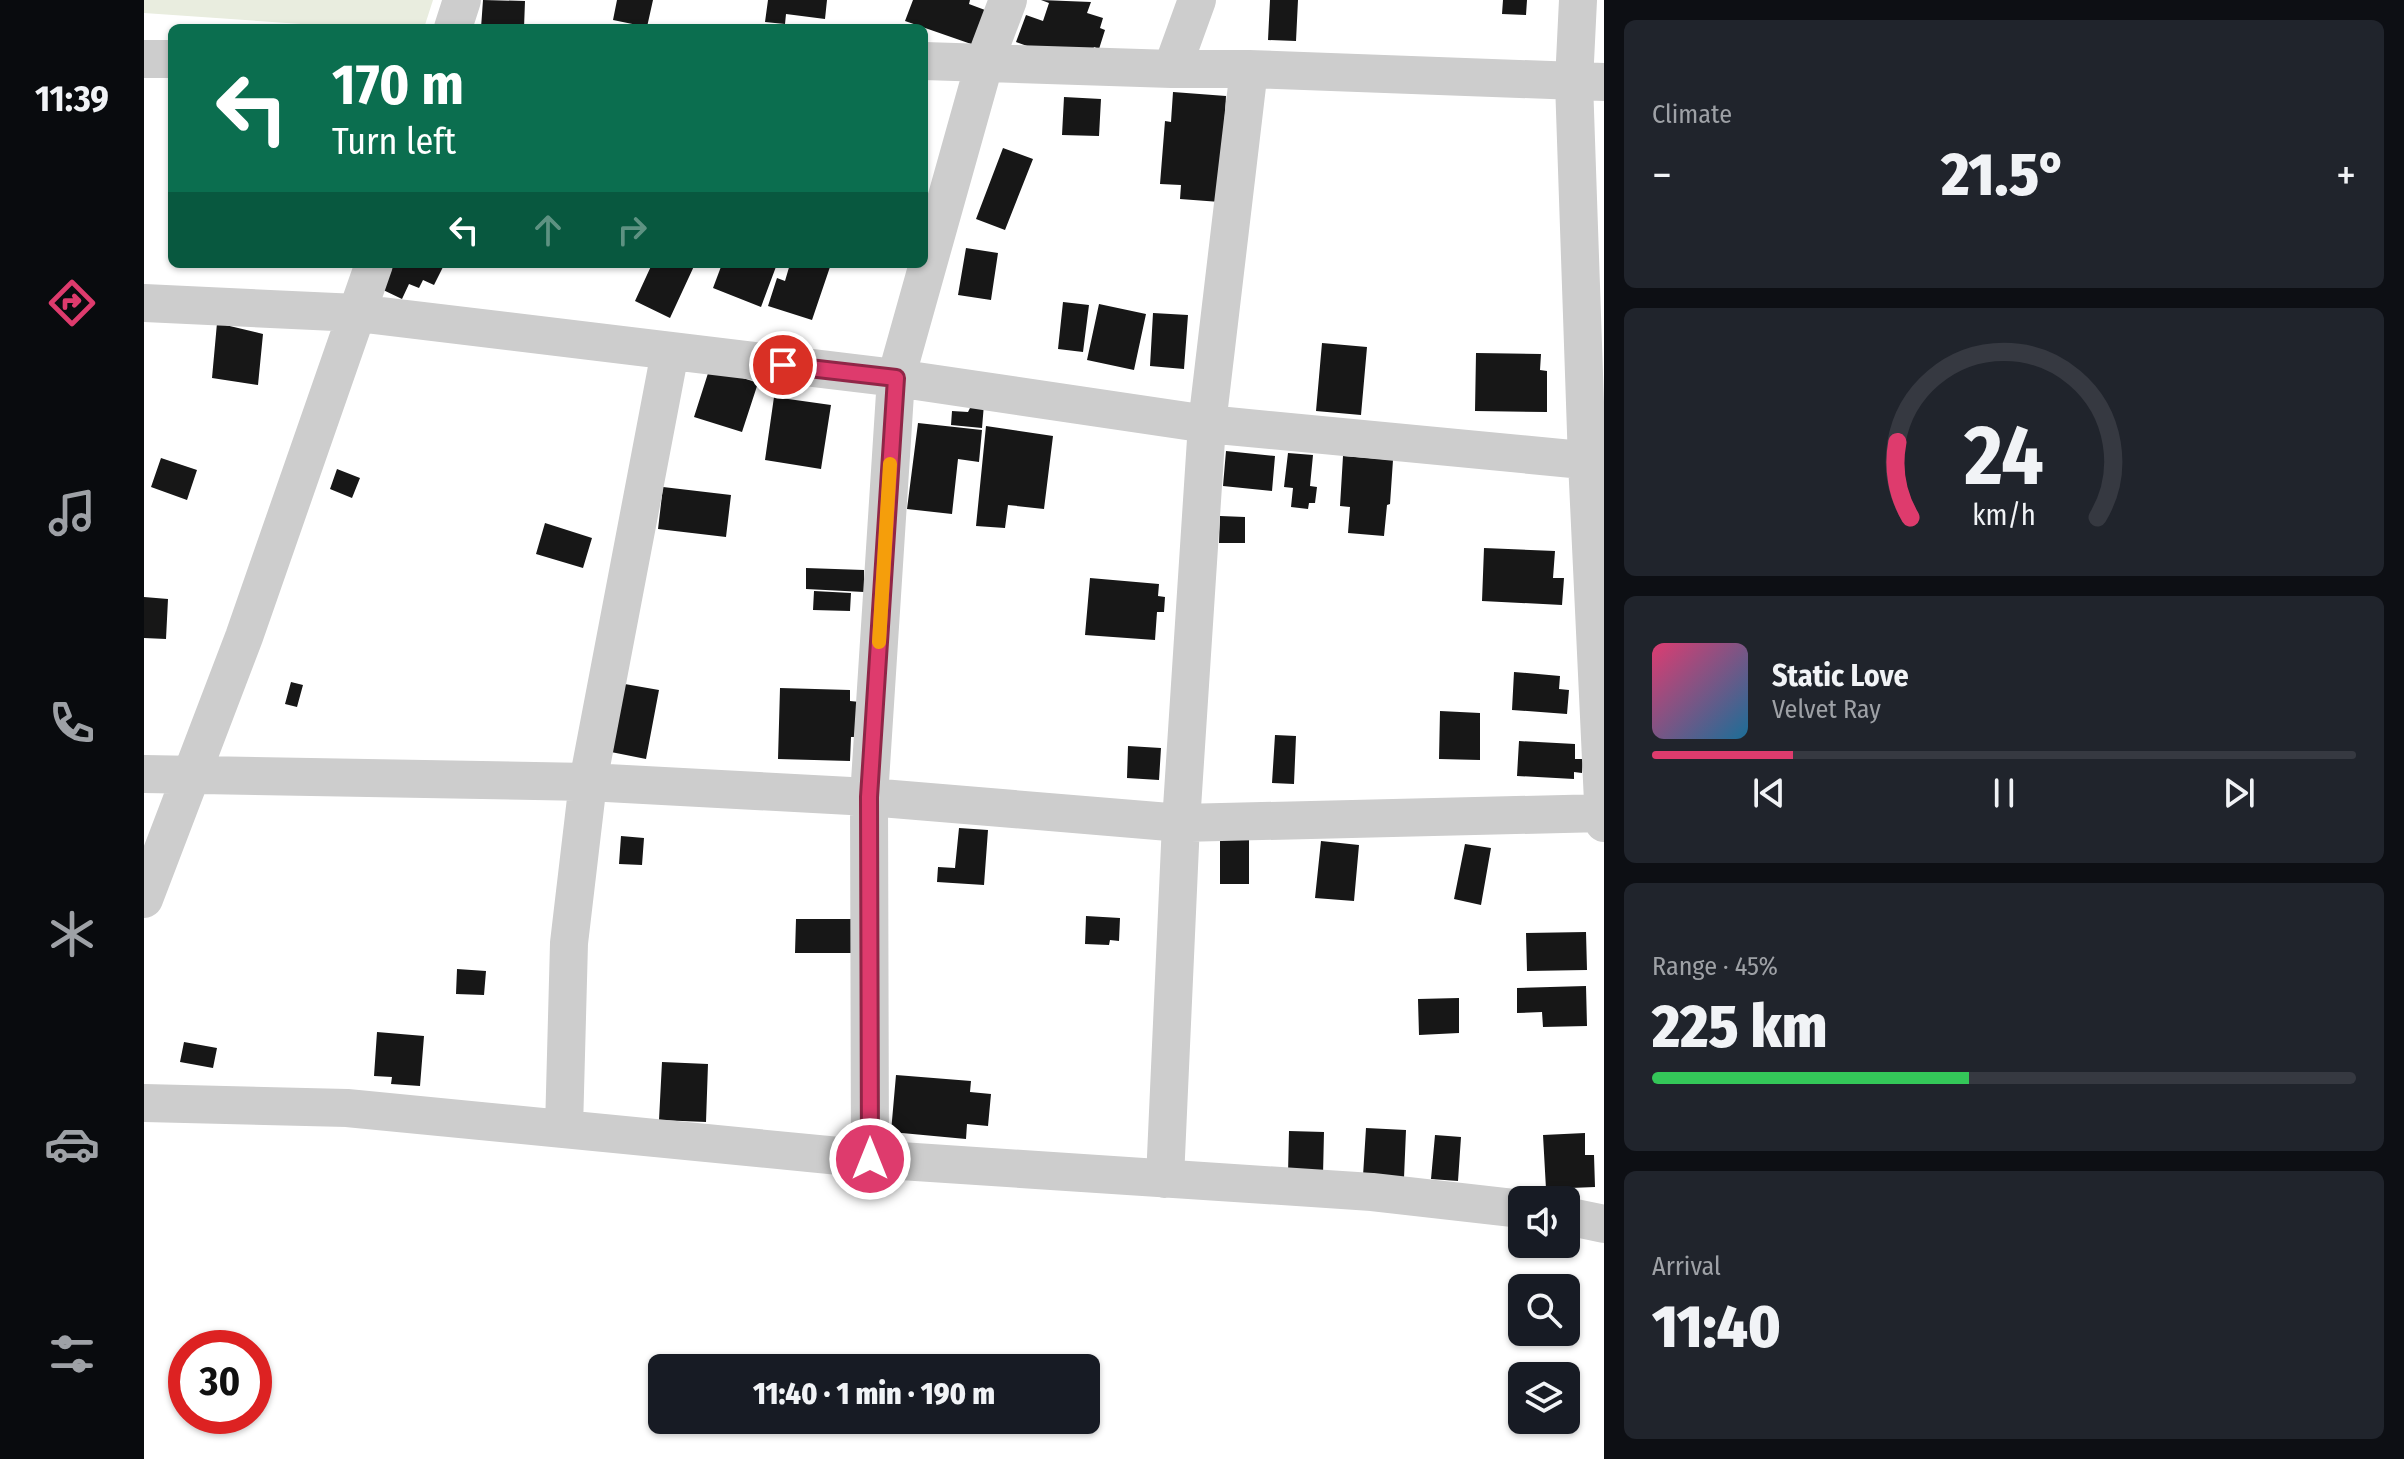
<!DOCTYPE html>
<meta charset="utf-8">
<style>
:root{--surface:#171b24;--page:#20242c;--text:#f1f3f6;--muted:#9ea1a6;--line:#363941;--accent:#de3b6d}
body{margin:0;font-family:"Fira Sans Condensed",sans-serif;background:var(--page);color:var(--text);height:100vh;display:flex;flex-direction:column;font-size:30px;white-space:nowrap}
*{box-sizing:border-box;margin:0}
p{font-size:26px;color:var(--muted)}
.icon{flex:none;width:44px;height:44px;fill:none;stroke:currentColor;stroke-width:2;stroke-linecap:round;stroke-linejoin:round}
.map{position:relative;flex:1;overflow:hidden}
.details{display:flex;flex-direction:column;gap:20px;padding:20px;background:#0d0f14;width:800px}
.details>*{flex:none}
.banner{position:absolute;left:24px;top:24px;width:760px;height:244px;border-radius:12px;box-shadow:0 2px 6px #0004;background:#0b6e4f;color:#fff;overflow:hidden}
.fabs{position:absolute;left:1364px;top:1186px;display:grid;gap:16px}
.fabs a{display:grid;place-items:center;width:72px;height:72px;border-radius:12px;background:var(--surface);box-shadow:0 2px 6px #0004;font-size:40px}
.speed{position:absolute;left:24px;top:1330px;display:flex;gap:16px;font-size:40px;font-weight:700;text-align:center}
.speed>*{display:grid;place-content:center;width:104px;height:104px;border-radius:50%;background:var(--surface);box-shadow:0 2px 6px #0004;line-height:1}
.speed .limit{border:12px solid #d22;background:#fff;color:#111}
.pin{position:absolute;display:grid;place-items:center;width:68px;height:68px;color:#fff;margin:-34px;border:4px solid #fff;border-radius:50%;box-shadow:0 2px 8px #0007}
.me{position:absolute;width:88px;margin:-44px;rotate:0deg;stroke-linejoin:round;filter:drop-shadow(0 0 6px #0008)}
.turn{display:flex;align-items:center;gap:28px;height:168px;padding:0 32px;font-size:36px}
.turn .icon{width:104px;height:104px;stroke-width:2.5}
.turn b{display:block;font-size:56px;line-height:68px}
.lanes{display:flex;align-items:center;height:76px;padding:0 32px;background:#0003;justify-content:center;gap:40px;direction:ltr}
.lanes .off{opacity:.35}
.big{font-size:60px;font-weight:800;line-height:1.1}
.details .card{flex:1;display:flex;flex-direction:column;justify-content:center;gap:12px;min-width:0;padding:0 28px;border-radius:12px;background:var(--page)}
.details .dial{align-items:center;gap:0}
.dial svg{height:208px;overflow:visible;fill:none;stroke:var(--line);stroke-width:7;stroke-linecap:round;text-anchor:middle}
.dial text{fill:var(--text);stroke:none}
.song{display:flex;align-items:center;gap:24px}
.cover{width:96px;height:96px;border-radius:12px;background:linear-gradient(135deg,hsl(340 70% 55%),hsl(200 70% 35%))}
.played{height:8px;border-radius:4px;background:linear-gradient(90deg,var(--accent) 20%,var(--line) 20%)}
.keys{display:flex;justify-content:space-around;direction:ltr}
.heat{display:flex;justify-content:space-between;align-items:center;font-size:44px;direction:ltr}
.charge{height:12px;border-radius:6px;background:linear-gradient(90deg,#34c759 45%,var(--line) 0)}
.trip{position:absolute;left:504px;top:1354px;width:452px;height:80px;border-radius:12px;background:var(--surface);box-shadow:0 2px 6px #0004;font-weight:800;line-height:80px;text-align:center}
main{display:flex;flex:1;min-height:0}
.tabs{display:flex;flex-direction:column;width:144px;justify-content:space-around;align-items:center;background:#090b0e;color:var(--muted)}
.tabs .icon{width:56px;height:56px}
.tabs .active{color:var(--accent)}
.tabs b{font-size:36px;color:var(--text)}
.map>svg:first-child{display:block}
.green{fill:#e9eddf}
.building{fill:#171717}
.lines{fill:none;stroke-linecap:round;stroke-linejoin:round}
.street{stroke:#cdcdcd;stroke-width:38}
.route-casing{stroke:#902647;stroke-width:20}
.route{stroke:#de3b6d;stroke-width:14}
.slow{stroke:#f59e0b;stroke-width:14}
</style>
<main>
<nav class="tabs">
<b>11:39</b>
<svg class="icon active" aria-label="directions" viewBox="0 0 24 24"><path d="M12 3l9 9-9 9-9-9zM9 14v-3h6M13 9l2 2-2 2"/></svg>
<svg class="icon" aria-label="music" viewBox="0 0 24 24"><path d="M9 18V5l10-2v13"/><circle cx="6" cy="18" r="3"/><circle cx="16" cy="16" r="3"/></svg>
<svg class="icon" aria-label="phone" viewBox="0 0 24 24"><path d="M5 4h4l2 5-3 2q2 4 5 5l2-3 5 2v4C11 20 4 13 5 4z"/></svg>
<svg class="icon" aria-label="climate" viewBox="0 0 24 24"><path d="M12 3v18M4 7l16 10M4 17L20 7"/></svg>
<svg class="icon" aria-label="car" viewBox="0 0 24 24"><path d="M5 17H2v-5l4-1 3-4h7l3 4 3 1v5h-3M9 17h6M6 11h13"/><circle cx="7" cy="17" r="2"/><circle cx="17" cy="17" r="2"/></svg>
<svg class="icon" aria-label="filters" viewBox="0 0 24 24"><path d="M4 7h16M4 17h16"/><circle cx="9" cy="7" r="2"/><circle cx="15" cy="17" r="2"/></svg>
</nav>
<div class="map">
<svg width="1460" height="1459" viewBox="0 0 1460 1459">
<rect width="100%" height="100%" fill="#fff"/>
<!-- green -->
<path class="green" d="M0,0H289L280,28H215L0,13Z"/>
<!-- building -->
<path class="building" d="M339,0L381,1L380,28H337Z
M473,0H509L503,27L469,20Z
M624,0H683L681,19L642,14L641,24L621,22Z
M769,0H826L825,4L841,10L830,45L761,21Z
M897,0L947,2L943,13L959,18L956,28L961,30L955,49L950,47L947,55L922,60L872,42L882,15L899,21L905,3Z
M1126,0H1154L1152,41L1124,40Z
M1359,0H1383L1382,15L1358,14Z
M1029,92L1082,96L1076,202L1036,199L1037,185L1016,184L1021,121L1027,122Z
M920,97L957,99L955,136L918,135Z
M859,148L889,159L861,230L832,219Z
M822,248L854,253L847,300L814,295Z
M248,264H291L299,267L290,285L279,280L275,288L265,284L258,299L235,288Z
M508,264H551L526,318L491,301Z
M578,264H633L617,307L569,288Z
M646,264H687L668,320L624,306L633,278L641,281Z
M919,302L945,305L939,352L914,349Z
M955,304L1002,314L990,370L943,360Z
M1009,313L1044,315L1040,369L1006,366Z
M73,323L119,334L114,385L68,378Z
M1178,343L1223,347L1217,415L1172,411Z
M1332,353L1397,354L1396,370L1403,371V412L1331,411Z
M566,367L614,383L598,432L550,417Z
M630,397L687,405L677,469L621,460Z
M828,404H840L838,428L807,425L808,411L824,412Z
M774,423L838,430L835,462L814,459L808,514L763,509Z
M842,426L909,436L900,509L864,505L861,528L832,526Z
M1082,451L1131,456L1128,491L1079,486Z
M1144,453L1169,455L1166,486L1173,487L1171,503H1165L1164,509L1147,507L1149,488L1140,487Z
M1199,456L1249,460L1246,504L1243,505L1240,536L1204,533L1206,507L1196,506Z
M17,458L53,470L43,500L7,487Z
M193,469L216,478L208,498L186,489Z
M519,487L587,495L582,537L514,529Z
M1076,516L1101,517V543H1075Z
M401,523L448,538L439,568L392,554Z
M1340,548L1411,551L1409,578H1420L1418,605L1338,601Z
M662,568L720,570V592L662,589Z
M946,578L1015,584L1014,596L1021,597L1020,612H1013L1011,640L941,635Z
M670,591L707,593L706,611L669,610Z
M0,597L24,599L22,639L0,638Z
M1370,672L1416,676L1415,689L1425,690L1423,714L1368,710Z
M147,682L159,685L153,707L141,704Z
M475,683L515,690L502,759L462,751Z
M636,688L706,690V701L716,702L715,737H707L706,761L634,759Z
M1296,711L1336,713V760L1295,759Z
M1131,735L1152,736L1150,784L1128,783Z
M1375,741L1431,744V759H1439L1438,773L1430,772V779L1373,776Z
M984,746L1017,748L1015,780L983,778Z
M815,828L844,830L840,885L793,882L794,867L811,868Z
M1076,834H1105V884H1076Z
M477,836L500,838L498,865L475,864Z
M1177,841L1215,845L1210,901L1171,898Z
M1321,844L1347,848L1337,905L1310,899Z
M942,916L976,918L975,941L966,940L965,945L941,944Z
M652,919H707V953H651Z
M1442,932L1443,970L1383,971L1382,933Z
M313,969L342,971L340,995L312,994Z
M1442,986L1443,1026L1399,1027L1398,1012L1373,1013V988Z
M1315,998V1033L1275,1035L1274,999Z
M233,1032L280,1036L276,1086L247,1084L248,1077L230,1076Z
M40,1042L73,1048L69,1068L36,1062Z
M518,1062L564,1064L562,1122L515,1120Z
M752,1075L827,1081L826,1092L847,1094L844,1126L823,1124L822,1139L747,1132Z
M1222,1128L1262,1130L1260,1178L1219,1176Z
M1145,1131L1180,1132L1179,1175L1144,1174Z
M1441,1133V1155H1450L1451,1187L1402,1189L1399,1135Z
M1291,1135L1317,1137L1314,1181L1287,1179Z"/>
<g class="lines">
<!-- street -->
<path class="street" d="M1434,0L1430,82L1443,461L1460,823
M309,28L318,0
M0,59H28
M780,61L1028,69H1105L1460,82
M1028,69L1053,0
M0,303L213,313L752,378L1063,424L1460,462
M0,774L444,782L725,797L1037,823L1460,813
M0,899L100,637L230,264
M0,1103L203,1108L726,1159L1228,1192L1378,1209
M420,1129L425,943L444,782L526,352
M726,1159L725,797L752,378L841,61L864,0
M1021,1179L1037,823L1063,424L1105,69
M1422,1216L1460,1224"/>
</g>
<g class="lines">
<defs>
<path id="route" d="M639,365L752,378L725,797L726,1159"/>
</defs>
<!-- route casing -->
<use href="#route" class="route-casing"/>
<!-- route -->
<use href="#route" class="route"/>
<!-- slow -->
<path class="slow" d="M735,642L746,464"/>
</g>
</svg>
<div class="fabs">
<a><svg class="icon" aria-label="sound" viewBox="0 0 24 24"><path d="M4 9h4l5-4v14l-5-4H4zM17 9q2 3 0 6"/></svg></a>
<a><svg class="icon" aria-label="search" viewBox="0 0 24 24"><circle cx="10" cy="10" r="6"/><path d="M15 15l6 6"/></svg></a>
<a><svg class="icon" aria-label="layers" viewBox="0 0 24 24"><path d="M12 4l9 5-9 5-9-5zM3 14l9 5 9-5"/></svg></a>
</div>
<div class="speed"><div class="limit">30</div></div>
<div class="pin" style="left:639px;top:365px;background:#d93025"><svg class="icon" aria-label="arrive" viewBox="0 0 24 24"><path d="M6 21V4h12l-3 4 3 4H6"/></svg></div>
<svg class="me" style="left:726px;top:1159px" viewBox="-20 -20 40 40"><circle r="17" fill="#de3b6d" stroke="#fff" stroke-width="3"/><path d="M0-11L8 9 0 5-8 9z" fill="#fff"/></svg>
<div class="trip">11:40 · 1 min · 190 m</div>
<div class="banner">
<div class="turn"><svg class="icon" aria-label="left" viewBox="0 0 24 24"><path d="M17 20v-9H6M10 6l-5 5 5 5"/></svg><div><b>170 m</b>Turn left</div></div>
<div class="lanes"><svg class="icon" aria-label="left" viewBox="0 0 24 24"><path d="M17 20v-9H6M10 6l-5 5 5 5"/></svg><svg class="icon off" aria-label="ahead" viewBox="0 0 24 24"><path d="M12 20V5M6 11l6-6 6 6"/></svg><svg class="icon off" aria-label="right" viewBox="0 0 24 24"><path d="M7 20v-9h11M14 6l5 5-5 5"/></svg></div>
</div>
</div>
<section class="details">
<div class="card"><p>Climate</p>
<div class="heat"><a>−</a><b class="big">21.5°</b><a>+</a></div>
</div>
<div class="card dial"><svg viewBox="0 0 100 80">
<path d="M14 69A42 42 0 1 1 86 69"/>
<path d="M14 69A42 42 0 0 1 9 40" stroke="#de3b6d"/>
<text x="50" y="56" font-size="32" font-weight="700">24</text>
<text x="50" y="72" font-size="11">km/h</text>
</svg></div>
<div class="card">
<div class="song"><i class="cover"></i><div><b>Static Love</b><p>Velvet Ray</p></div></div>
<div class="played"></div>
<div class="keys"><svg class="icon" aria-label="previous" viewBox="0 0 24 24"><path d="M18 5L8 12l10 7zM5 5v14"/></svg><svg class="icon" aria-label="pause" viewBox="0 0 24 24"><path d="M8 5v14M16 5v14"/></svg><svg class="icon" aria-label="next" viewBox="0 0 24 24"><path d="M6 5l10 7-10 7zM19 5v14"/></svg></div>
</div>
<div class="card"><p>Range · 45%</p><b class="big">225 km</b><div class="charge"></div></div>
<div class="card"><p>Arrival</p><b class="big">11:40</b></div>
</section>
</main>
